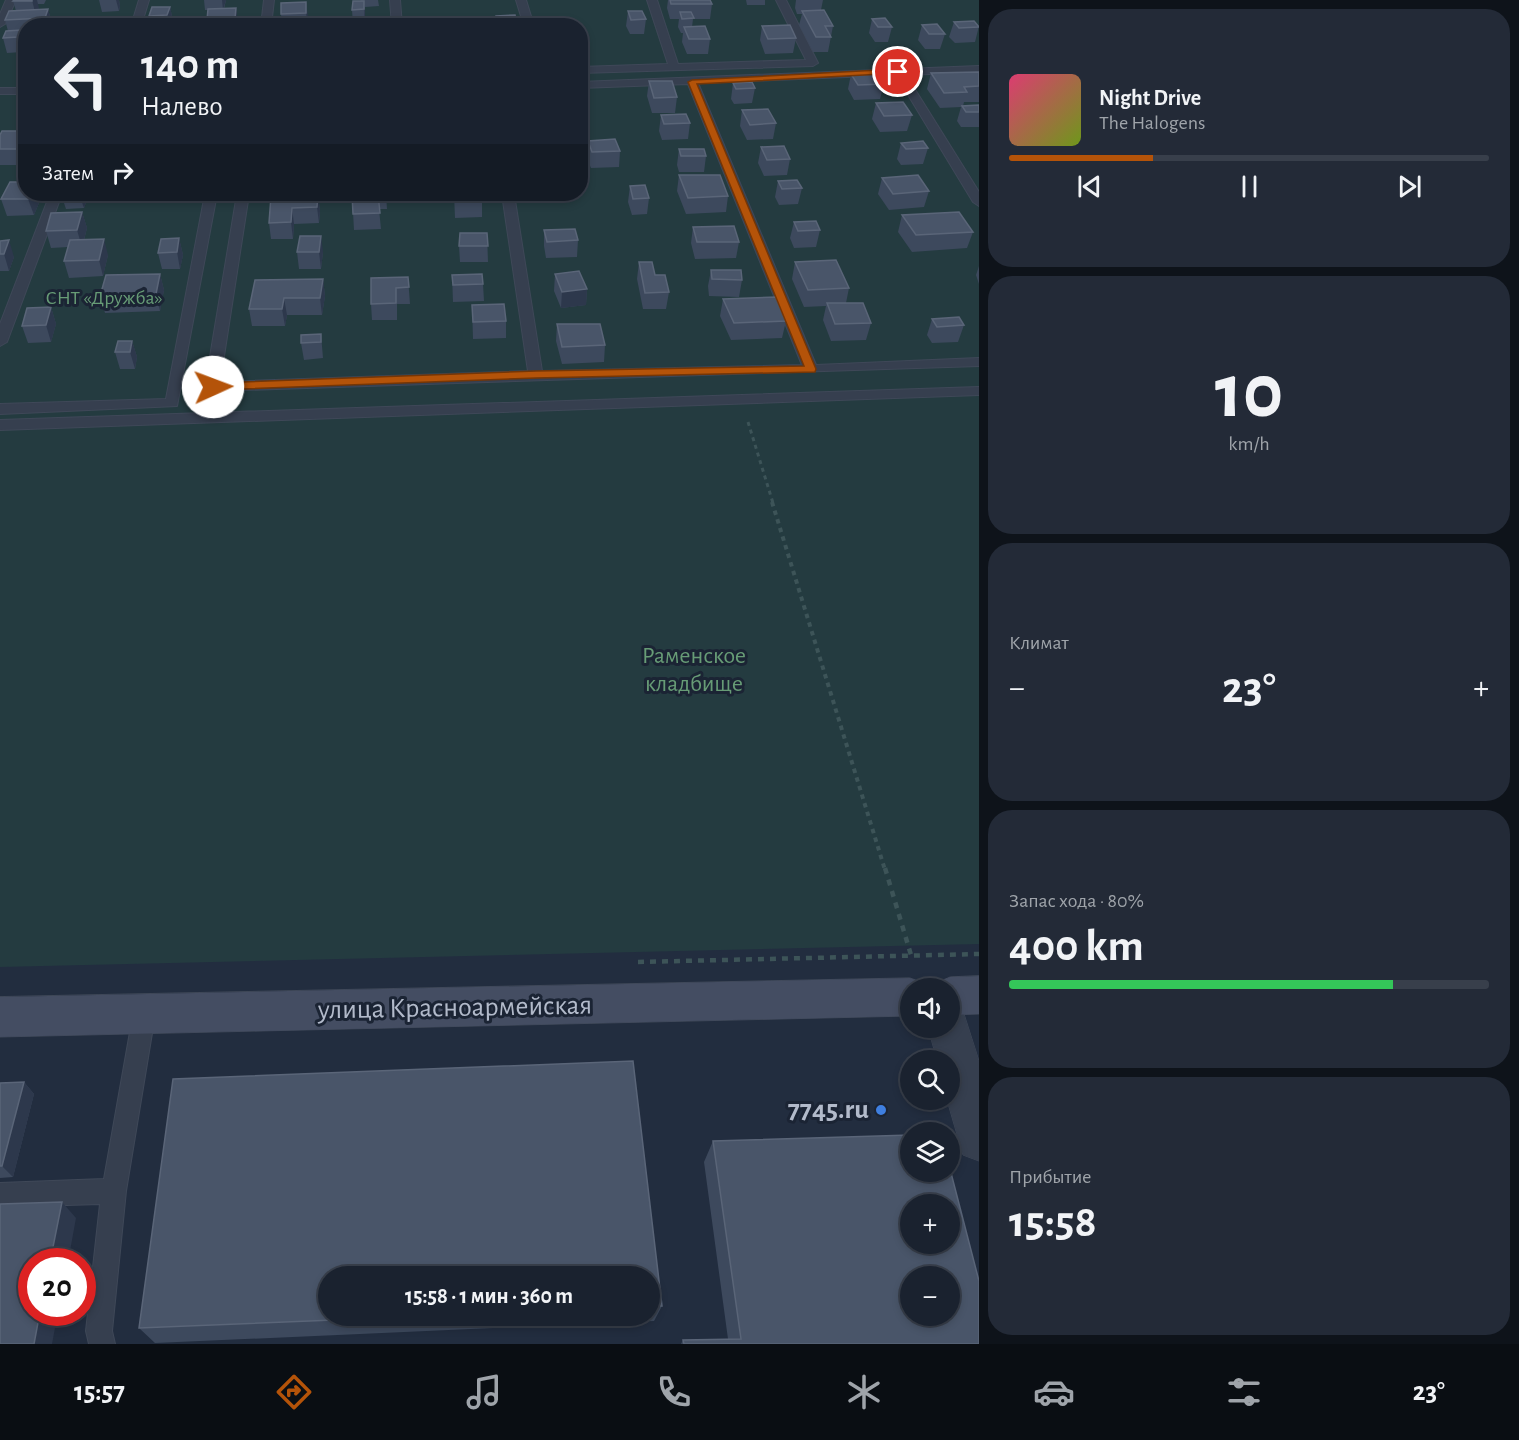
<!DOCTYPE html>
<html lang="ru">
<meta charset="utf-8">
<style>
:root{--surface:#1a222f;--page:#232a37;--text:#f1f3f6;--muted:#9fa4aa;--line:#383f4b;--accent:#b45309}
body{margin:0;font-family:"Alegreya Sans",sans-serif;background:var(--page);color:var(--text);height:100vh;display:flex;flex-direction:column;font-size:22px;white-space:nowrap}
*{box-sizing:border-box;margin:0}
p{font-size:20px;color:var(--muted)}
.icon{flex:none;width:33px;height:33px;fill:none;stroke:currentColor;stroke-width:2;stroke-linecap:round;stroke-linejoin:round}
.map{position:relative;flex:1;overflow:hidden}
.side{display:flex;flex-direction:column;gap:9px;padding:9px;background:#0e131a;width:540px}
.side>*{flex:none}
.top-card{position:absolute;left:18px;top:18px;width:570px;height:183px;border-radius:24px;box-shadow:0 3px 9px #0003,0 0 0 2px var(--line);background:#1a222f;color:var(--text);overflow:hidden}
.buttons{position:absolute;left:900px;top:978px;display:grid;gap:12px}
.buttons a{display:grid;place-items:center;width:60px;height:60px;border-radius:50%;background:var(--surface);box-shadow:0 3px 9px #0003,0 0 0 2px var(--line);font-size:30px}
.speed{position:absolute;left:18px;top:1248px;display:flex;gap:12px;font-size:30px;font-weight:700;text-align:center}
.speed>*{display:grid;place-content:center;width:78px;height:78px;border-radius:50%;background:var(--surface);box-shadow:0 3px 9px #0003,0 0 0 2px var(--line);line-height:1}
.speed .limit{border:9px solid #d22;background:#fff;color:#111}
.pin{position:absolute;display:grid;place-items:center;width:51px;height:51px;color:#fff;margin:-26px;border:3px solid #fff;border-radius:50%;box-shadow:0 2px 6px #0007}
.me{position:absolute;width:66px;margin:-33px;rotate:88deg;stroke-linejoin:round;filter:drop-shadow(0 0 4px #0008)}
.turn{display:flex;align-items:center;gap:21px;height:126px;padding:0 24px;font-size:27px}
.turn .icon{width:78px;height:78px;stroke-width:2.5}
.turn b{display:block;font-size:42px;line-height:51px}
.then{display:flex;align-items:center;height:57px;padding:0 24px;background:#0003;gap:12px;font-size:22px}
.big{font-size:45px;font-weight:700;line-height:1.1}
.side .tile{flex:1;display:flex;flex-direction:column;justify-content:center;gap:9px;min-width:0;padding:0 21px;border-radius:24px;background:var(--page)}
.side .dial{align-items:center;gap:0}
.dial b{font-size:78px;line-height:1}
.song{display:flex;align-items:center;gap:18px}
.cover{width:72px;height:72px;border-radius:9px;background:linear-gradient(135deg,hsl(340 70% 55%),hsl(80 70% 35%))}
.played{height:6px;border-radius:3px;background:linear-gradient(90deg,var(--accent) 30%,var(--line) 30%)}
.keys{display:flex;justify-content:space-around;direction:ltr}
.heat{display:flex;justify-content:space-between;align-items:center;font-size:33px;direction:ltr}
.charge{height:9px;border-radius:4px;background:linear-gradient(90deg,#34c759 80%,var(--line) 0)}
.trip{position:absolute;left:318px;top:1266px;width:342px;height:60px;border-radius:30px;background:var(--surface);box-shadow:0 3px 9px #0003,0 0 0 2px var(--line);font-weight:700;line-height:60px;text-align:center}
.tabs{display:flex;height:96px;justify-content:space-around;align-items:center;background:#0a0e13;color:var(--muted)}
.tabs .icon{width:42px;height:42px}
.tabs .current{color:var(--accent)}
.tabs b{font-size:27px;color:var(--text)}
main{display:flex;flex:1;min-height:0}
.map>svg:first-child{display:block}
.green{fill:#243b40;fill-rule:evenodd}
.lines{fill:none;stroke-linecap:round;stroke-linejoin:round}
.service-casing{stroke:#3f4858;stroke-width:2}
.minor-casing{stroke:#3f4858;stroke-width:1}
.secondary-casing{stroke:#3f4858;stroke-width:1}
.path-far2{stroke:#3d5458;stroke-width:3;stroke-dasharray:4 4;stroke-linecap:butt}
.path-far1{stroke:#3d5458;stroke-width:4;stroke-dasharray:4.5 4.5;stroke-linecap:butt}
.path{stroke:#3d5458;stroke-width:4.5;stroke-dasharray:6 6;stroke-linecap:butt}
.service{fill:#363f4f;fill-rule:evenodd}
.minor{fill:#363f4f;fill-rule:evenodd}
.secondary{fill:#444d62;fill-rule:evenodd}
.wall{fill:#3d495d;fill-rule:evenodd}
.shaded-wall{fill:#2d384c}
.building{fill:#495569;stroke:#5a6578;stroke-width:1.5;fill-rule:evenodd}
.route{fill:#b45309;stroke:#753606;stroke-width:1.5}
.shop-dot{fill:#3f7fe0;stroke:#1b2434;stroke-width:2}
.labels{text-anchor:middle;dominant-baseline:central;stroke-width:6;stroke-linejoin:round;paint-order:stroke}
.far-park-label{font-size:20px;fill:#679c76;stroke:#1b2434}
.park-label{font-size:24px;fill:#679c76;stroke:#1b2434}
.near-street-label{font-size:28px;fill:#b2baca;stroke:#1b2434}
.near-poi-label{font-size:28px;font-weight:bold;fill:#b2baca;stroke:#1b2434;text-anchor:end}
</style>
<main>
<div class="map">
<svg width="979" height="1344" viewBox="0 0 979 1344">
<rect width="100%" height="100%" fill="#222d3f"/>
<!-- green -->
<path class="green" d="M0,0H979V944L0,967ZM26,26H580V194H26Z"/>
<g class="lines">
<defs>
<path id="service" d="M6,0H16L5,24L0,27V14Z
M139,0H149L141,26H131Z
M264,0H274L271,26H261Z
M390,0H400L402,26H392Z
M516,0H526L534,26H524Z
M647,0H657L678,64L806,60L776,0H786L818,63L813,66L580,73V67L668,64Z
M979,66V72L906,75L979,192V206L973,202L896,75L698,83L816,365L979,358V366L212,391L205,387L237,194H249L220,382L528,371L502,194H514L542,371L802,365L688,84L580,88V82Z
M0,88H26V94H0Z
M50,194H62L7,342L0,346V324Z
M205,194H217L177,406L0,414V404L166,399Z
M979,387V395L0,430V420Z
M144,1004L152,1007L155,1015L126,1191L112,1331L115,1344H89L86,1331L100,1204L0,1207V1183L104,1179L133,1015L136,1007Z"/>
<path id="minor" d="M950,1008L964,1014L979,1061V1161L963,1155L947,1100H950V1060H937L928,1028H950Z"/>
<path id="secondary" d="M979,976V1014L950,1015V988H933L936,983L950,977Z
M910,978L924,983L927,988H910V1016L0,1037V997Z"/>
</defs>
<!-- service casing -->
<use href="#service" class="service-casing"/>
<!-- minor casing -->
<use href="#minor" class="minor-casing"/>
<!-- secondary casing -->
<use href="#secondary" class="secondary-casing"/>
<!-- path-far2 -->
<path class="path-far2" d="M748,422L773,503"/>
<!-- path-far1 -->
<path class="path-far1" d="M772,502L885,870"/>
<!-- path -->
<path class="path" d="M885,868L911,955
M638,962L979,954"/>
<!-- service -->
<use href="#service" class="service"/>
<!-- minor -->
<use href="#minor" class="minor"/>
<!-- secondary -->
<use href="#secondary" class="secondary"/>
</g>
<!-- wall -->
<path class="wall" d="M14,0H46L44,4H38V10L48,9L52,24V26H26V34H22L25,45L22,52L7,53L3,38L8,31L5,20L16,11L13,1Z
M99,0H119L120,6L119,11L102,12Z
M204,0H226L224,9L236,8L238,26H208L207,20L208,10H205Z
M361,0H378L379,6L365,7V24H353L352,10Z
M668,0H710L712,4L710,19H693L692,27L710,39L708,54H687L682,42L683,33H681L678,27L679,19H670L667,8Z
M746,0H765V5H747Z
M796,0H823L821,10L833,26L828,52H813L799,25L802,14H797L795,8Z
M306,2L308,26H282L281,14Z
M170,7L173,21L172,26H151L149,16Z
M628,11L646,19L644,34H630L626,26Z
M872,19L892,27L888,42H875L869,33Z
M954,22L979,26L975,42L955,43L949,37Z
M922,25L945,34L940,49H925L918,40Z
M762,26L796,38L793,53L765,54L760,40Z
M979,72V102H964L963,106L979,105V127H961L957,121L961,107L940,108L927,89L931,73Z
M851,74L884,84L880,99L854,100L848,89Z
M649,81L677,97L675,113H652L647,96Z
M733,83L755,88L752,103L734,104L731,99Z
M876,103L912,115L907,131L880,132L872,119Z
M742,110L776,123L773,139L747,140L740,126Z
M661,115L690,123L688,139L662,140L659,131Z
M26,131V165H0V135Z
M588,141L620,151L619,167L591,168L586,157Z
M901,143L928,148L923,164L901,165L897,159Z
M761,147L790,159L787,175L764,176L758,163Z
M679,149L706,156L704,172H679L677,165Z
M679,175L728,196L726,212L686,214L677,191Z
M882,178L929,191L924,207L889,210L878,194Z
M778,181L802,188L798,204L779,205L775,197Z
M630,186L649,198L647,214L632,215L628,202Z
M61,194H87L88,197L84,208L66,209Z
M318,194L320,211L319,223L294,224L293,239H271L269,223L271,196Z
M352,194H386L387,209H379L381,229L354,230Z
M454,194H482V217L455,218Z
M41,198L34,215L7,216L1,199Z
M82,212L87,228L84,240L108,255L103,276L69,278L64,261L68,247L51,248L46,231Z
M902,215L973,232L967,248L912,252L898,232Z
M794,222L820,230L816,247L794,248L790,238Z
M693,227L739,242L736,258L695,259L691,243Z
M544,230L578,240L577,257L546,258L544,246Z
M487,233L488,262H460L459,246Z
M179,238L183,255L180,269H162L158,253Z
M0,241L14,257L9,271H0Z
M297,252H323L321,269H299Z
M639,262L655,275L669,292L666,309H643L637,279Z
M795,262L849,288L846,303L871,323L866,340L831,341L823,320L826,306L804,307L792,279Z
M979,266V284L976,275Z
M711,270L742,280L739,297L709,296L708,286Z
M160,274L164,290L160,311L105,313L100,296Z
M555,274L587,289L586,305L561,308L554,291Z
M452,275L483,284L484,301L453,302Z
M408,277L410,304H397V320H372L371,304Z
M323,279L325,296L322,315H287L285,326H252L249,309Z
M723,299L786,321L782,338L731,340L720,316Z
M472,305L506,321V338L473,339Z
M51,307L56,324L51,342L28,343L22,326Z
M932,319L964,325L958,342L932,343L927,335Z
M557,324L605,345L604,362L562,364L556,341Z
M321,334L323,358L304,360L301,343Z
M132,341L137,357L135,369H120L115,352Z
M633,1061L662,1306L654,1321L155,1343L139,1328L173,1079ZM328,1276H650V1316H328Z
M24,1082L34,1094L13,1177L0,1178V1083Z
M713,1141L979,1344H681L683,1340L728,1339L704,1162Z"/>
<!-- shaded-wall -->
<path class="shaded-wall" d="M32,0H37L39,8L36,16Z
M116,0H119L120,6L119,11Z
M222,0H226L223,10Z
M364,1L365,15V24L364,9Z
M306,2L308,16V26L306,13Z
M170,7L173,21L172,26H169L167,15Z
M236,8L238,23V26H236L235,18Z
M48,9L52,24V26H47L45,18Z
M21,30L25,45L22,52L18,37Z
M31,194H40L41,198L34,215L28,199Z
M79,194H87L88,197L84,208Z
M318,194L320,211L319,223L317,207Z
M292,208L294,224L293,239L291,222Z
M82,212L87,228L82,247L77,230Z
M321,236L323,252L321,269L319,252Z
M179,238L183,255L180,269L177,252Z
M104,239L108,255L103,276L99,260Z
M9,240L14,257L9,271L4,254Z
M160,274L164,290L160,311L156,294Z
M323,279L325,296L322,315L320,298Z
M587,289L586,305L561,308L562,292Z
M284,298L287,315L285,326L282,309Z
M51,307L56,324L51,342L46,325Z
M132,341L137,357L135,369L130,352Z
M24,1082L34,1094L13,1177L2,1166Z
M62,1202L76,1218L68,1262H50Z
M40,1312H58L52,1344H34Z"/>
<!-- building -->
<path class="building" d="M14,0H32V1H13Z
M670,0H710L712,4H671Z
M353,1H364V9L352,10Z
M306,2V13L281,14V3Z
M152,7H170L167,15L149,16Z
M236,8L235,18L207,20L208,9Z
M48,9L45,18L5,20L9,11Z
M824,10L833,26H825L831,37H816L802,11Z
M628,11H642L646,19L631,20Z
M680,12H691L694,18L682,19Z
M515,15L517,26H497L496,16Z
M885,18L892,27H878L872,19Z
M424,20V26H405L404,21Z
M974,21L979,27L959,28L954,22Z
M371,24V26H352V25Z
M937,24L945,34H929L922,25Z
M790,25L796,38L768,39L762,26Z
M705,26L710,39H689L684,27Z
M21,30L18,37L3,38L6,31Z
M979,72V86L964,87L967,92L944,93L931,73Z
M877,73L884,84L858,85L851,74Z
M649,81H672L677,97L654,98Z
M752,82L755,88L736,89L733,83Z
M903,102L912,115L884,116L876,103Z
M979,105V112H966L962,106Z
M768,109L776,123L750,125L742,110Z
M686,114L690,123L664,124L661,115Z
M2,131H26V149H0V135Z
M615,139L620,151L592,152L588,141Z
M923,141L928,148L906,149L901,143Z
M784,146L790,159L767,160L761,147Z
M679,149H704L706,156H681Z
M679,175H720L728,196L688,198Z
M918,175L929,191L893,194L882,178Z
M797,180L802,188L782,189L778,181Z
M10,182H26V194H31L28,199H1Z
M645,185L649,198L633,199L630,186Z
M318,194L317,207L292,208L291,222L269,223L271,196Z
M352,194H378L380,213L353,214Z
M454,194H482V201L454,202Z
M82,212L77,230L46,231L51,213Z
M959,212L973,232L916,235L902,215Z
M816,221L820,230L798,231L794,222Z
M734,226L739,242H697L693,227Z
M575,229L578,240L547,242L544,230Z
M460,233H487L488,246H459Z
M300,236H321L319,252H297Z
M179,238L177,252L158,253L161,239Z
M104,239L99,260L64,261L70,240Z
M9,240L4,254H0V241Z
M836,260L849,288L808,290L795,262Z
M639,262H652L655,275H665L669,292L645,293Z
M711,270H741L742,280L712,279Z
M579,271L587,289L562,292L555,274Z
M160,274L156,294L100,296L106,275Z
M482,274L483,284L453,285L452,275Z
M408,277L409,287L396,288V303L371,304V278Z
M323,279L320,298H284L282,309H249L255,280Z
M776,297L786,321L734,323L723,299Z
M827,303H863L871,323L835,324Z
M504,304L506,321L473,322L472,305Z
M51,307L46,325L22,326L27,308Z
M959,317L964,325L937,327L932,319Z
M557,324H600L605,345L562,347Z
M321,334V342L301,343V335Z
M118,341H132L130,352H115Z
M633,1061L662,1306H650V1276H328V1316H433L139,1328L173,1079Z
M24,1082L2,1166H0V1083Z
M910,1135V1172H950V1169L979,1281V1344H684L683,1340L741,1339L713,1141ZM910,1204H950V1244H910ZM910,1276H950V1316H910Z
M62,1202L50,1262H32V1312H40L34,1344H0V1204Z"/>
<!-- route -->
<path class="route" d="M898,69L902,72L901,73L697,84L816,369L815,372L536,378L213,390L207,387L213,383L536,371L804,366L688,82L692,80Z"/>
<!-- markers -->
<circle class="shop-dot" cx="881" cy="1110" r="6"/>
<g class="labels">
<!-- far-park labels -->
<g class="far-park-label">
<text x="104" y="298">СНТ «Дружба»</text>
</g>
<!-- park labels -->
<g class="park-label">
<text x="694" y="656">Раменское<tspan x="694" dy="28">кладбище</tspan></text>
</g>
<!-- near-street labels -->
<g class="near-street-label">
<text transform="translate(455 1008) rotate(-1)">улица Красноармейская</text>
</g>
<!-- near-poi labels -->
<g class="near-poi-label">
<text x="869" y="1110">7745.ru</text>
</g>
</g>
</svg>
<div class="buttons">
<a><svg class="icon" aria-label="sound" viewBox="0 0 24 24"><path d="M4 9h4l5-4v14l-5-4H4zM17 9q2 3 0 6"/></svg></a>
<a><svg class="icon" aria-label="search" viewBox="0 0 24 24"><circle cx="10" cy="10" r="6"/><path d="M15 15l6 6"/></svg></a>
<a><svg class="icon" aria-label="layers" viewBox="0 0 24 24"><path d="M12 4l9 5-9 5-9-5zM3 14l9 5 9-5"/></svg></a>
<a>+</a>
<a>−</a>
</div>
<div class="speed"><div class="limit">20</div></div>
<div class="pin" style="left:898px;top:72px;background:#d93025"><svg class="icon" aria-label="arrive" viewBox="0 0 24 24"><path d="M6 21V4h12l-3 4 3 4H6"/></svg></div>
<svg class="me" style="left:213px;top:387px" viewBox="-20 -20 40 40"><circle r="19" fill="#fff"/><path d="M0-13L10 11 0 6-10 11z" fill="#b45309"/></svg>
<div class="trip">15:58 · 1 мин · 360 m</div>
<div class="top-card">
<div class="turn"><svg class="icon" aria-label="left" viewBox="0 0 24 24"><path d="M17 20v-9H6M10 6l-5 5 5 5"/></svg><div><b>140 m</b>Налево</div></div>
<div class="then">Затем<svg class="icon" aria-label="right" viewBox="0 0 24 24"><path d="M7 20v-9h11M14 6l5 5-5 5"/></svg></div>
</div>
</div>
<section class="side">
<div class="tile">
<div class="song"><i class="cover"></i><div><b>Night Drive</b><p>The Halogens</p></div></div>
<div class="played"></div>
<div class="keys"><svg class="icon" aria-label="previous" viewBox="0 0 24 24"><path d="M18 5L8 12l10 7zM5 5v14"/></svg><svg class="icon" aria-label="pause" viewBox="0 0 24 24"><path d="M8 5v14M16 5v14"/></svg><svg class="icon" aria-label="next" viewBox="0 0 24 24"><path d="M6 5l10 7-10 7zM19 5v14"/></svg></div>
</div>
<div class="tile dial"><b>10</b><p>km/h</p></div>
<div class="tile"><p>Климат</p>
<div class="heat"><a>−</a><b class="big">23°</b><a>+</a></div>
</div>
<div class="tile"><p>Запас хода · 80%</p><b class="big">400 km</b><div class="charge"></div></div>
<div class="tile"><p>Прибытие</p><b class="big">15:58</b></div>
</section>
</main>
<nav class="tabs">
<b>15:57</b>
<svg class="icon current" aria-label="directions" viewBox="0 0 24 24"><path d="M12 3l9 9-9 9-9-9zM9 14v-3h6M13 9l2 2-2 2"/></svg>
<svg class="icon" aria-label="music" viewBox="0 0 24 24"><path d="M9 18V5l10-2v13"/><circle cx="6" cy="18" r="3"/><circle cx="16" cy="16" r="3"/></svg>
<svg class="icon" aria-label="phone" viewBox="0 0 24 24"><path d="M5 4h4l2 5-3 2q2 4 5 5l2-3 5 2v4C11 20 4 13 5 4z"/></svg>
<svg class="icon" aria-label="climate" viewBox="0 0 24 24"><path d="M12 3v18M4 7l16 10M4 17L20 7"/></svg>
<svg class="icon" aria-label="car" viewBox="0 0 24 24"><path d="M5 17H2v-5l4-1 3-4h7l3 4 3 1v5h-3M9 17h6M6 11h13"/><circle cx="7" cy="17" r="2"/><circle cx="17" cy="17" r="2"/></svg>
<svg class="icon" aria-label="filters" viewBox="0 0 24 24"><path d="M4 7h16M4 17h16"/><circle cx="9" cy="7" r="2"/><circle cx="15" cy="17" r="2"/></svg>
<b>23°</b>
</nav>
